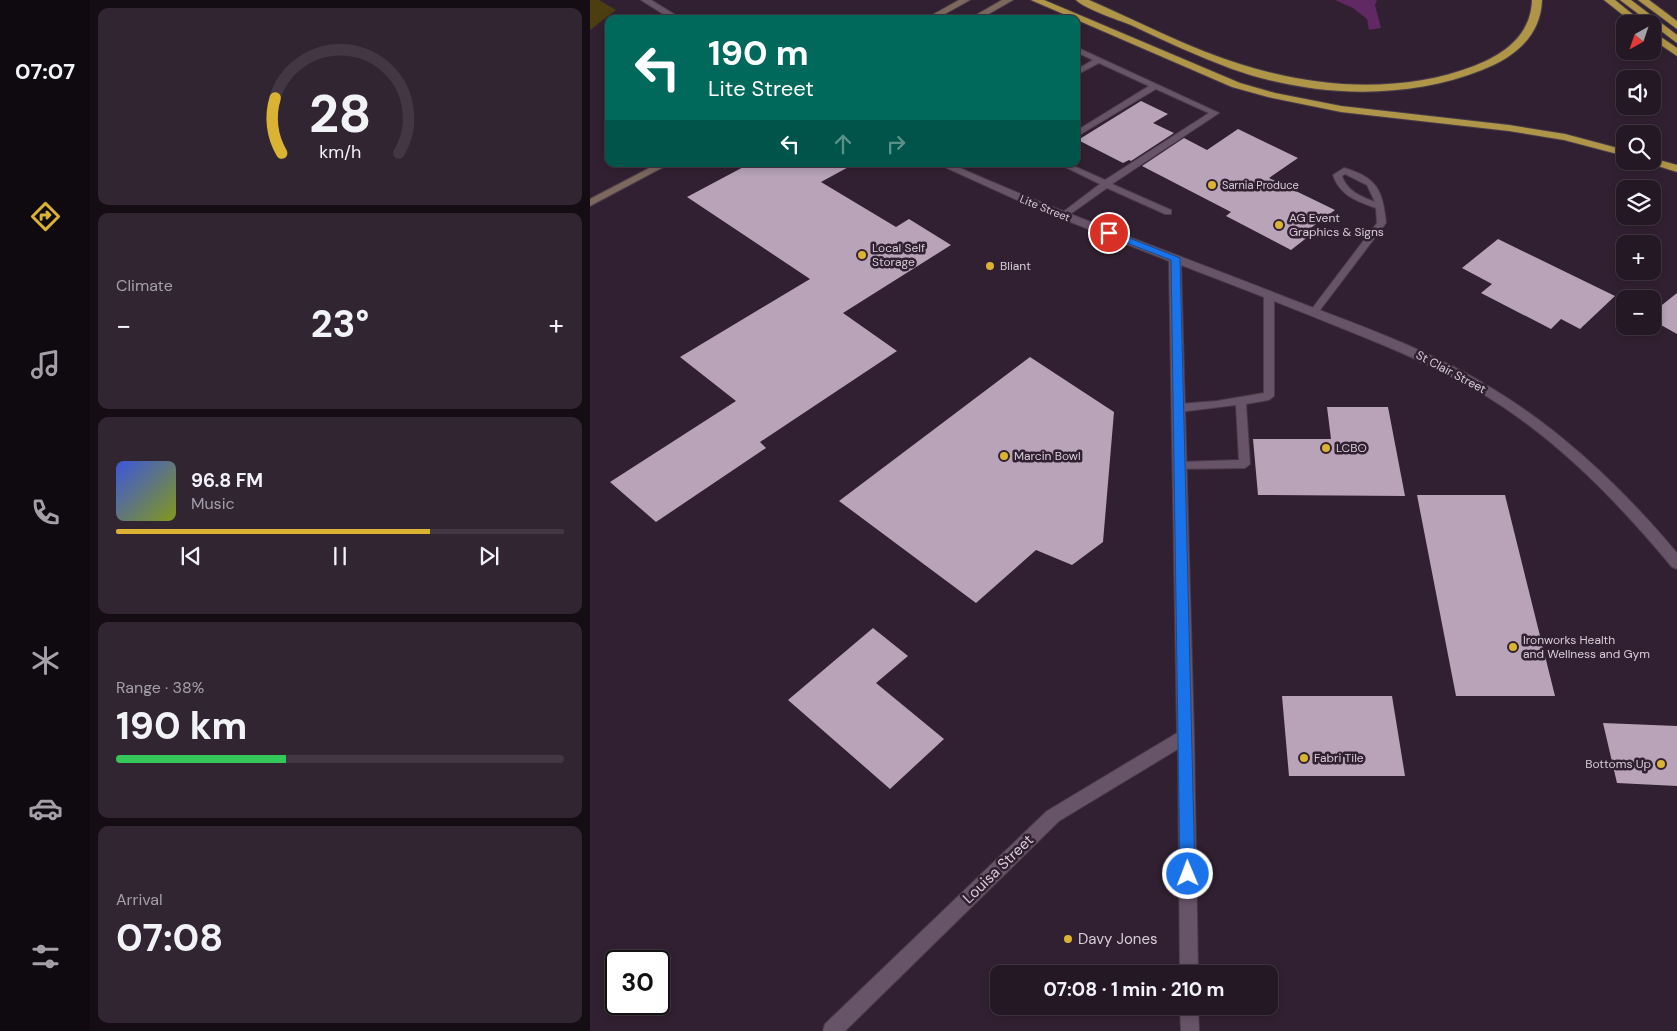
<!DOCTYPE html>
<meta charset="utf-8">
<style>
:root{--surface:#251825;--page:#312532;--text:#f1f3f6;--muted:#a3a0a7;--line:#423742;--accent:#dab333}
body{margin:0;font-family:"DM Sans",sans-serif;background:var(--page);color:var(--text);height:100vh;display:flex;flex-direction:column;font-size:19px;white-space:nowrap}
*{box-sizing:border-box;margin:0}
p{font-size:16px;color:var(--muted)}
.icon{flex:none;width:28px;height:28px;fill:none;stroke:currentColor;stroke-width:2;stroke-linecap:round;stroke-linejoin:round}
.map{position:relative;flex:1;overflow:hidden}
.drawer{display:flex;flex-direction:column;gap:8px;padding:8px;background:#140d14;width:500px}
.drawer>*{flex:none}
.guide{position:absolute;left:15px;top:15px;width:475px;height:152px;border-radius:10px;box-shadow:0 2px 8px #0003,0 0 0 1px var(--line);background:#00695c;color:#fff;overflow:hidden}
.needle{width:32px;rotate:220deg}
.buttons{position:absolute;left:1026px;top:15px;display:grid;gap:10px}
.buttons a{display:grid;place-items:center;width:45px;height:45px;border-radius:10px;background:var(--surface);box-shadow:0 2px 8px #0003,0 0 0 1px var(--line);font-size:25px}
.speed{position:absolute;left:15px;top:950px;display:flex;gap:10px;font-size:25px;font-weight:700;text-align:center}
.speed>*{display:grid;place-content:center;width:65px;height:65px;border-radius:50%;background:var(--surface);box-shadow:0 2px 8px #0003,0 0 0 1px var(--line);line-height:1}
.speed .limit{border:2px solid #111;border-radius:8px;background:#fff;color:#111}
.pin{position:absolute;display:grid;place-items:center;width:42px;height:42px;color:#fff;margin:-21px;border:2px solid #fff;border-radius:50%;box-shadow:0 1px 5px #0007}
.me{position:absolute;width:55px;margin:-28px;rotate:359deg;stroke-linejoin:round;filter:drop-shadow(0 0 4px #0008)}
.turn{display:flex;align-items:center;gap:18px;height:105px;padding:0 20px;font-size:22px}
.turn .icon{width:65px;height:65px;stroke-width:2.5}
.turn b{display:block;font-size:35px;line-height:42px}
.lanes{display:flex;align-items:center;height:48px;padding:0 20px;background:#0003;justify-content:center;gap:25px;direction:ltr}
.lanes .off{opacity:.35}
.big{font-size:38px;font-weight:700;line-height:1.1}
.drawer .tile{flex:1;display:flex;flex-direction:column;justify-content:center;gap:8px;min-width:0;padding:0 18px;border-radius:10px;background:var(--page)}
.drawer .dial{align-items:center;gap:0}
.dial svg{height:130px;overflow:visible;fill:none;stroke:var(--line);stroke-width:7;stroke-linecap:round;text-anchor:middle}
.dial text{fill:var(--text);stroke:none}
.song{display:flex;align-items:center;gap:15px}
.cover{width:60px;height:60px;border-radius:8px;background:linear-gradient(135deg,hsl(230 70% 55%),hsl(70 70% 35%))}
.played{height:5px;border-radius:2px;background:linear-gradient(90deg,var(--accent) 70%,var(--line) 70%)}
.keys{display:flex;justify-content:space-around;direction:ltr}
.heat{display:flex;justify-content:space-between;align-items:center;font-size:28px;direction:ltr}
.charge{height:8px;border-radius:4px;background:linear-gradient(90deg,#34c759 38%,var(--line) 0)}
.trip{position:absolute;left:400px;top:965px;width:288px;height:50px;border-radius:10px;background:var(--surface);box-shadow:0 2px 8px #0003,0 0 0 1px var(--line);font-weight:700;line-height:50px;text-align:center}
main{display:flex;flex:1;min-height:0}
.menu{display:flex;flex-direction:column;width:90px;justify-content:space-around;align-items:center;background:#0f0a0f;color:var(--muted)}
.menu .icon{width:35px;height:35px}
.menu .active{color:var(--accent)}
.menu b{font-size:22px;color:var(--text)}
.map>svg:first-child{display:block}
.green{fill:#4d3e11}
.water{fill:#602963}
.building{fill:#b8a3b8}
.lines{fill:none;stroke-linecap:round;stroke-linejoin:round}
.service-casing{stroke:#4a3c4b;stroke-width:2}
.minor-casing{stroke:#4a3c4b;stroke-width:2}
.tertiary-casing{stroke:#4a3c4b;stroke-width:2}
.secondary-casing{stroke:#4a3c4b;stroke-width:2}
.motorway-casing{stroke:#4a3c4b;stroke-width:2}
.service{fill:#685468;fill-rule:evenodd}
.minor{fill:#685468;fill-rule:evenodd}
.tertiary{fill:#685468;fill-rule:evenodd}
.secondary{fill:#7d685e;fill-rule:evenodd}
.motorway{fill:#af9547;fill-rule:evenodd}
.route{fill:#1a73e8;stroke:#114b97}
.poi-dot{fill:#dab333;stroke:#312031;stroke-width:2}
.labels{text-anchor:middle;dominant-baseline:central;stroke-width:5;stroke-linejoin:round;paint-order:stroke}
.far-poi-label{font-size:11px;fill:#d8cdd8;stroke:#312031;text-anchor:start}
.far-street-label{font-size:11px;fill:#d8cdd8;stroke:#312031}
.poi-label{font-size:12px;fill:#d8cdd8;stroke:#312031;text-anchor:start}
.street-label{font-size:12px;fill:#d8cdd8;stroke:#312031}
.near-street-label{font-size:15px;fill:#d8cdd8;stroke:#312031}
.near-poi-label{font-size:15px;fill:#d8cdd8;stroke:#312031;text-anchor:start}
</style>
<main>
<nav class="menu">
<b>07:07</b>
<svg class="icon active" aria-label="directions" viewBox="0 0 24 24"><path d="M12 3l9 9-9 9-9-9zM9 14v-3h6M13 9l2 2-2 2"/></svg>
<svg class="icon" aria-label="music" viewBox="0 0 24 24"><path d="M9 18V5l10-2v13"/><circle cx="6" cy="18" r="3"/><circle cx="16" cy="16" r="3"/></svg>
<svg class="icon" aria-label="phone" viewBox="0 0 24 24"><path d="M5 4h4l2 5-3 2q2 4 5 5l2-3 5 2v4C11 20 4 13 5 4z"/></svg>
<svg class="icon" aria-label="climate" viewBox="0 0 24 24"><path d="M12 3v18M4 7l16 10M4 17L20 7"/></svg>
<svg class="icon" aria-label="car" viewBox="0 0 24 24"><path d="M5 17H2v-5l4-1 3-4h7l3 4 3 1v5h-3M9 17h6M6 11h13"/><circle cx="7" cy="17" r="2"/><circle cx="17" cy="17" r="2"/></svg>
<svg class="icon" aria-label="filters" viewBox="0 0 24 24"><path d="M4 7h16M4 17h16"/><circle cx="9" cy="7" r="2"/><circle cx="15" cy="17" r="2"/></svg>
</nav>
<section class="drawer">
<div class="tile dial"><svg viewBox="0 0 100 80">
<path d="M14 69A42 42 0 1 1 86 69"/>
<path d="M14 69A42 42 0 0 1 10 35" stroke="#dab333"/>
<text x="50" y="56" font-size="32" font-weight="700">28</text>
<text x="50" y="72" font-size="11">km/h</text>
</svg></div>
<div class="tile"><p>Climate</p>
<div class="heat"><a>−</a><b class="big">23°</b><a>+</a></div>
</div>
<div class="tile">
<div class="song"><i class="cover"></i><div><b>96.8 FM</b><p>Music</p></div></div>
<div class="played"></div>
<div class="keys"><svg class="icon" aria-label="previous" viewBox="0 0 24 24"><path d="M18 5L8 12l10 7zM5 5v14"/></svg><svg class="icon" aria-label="pause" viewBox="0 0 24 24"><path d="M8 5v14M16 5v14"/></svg><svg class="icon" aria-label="next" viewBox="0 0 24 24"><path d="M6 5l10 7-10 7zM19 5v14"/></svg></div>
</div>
<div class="tile"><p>Range · 38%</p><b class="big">190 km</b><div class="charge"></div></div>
<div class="tile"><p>Arrival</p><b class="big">07:08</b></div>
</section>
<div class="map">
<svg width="1087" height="1031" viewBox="0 0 1087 1031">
<rect width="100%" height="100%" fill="#312031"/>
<!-- green -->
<path class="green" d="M0,0H9L26,10L0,30Z"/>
<!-- water -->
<path class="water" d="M745,0H787L785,5L791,28L779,30L777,19L763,8Z"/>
<!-- building -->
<path class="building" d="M551,101L578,114L563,123L584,133L541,161L539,160L533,163L488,140Z
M648,129L708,158L679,178L745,210L714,233L719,236L701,250L636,216L641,212L552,166L594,138L617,150Z
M159,164H264L231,182L306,227L319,219L361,245L253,313L307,351L170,442L176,448L66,522L20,482L146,401L90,357L220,279L97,197Z
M908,239L1025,296L990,329L971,319L961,329L891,293L902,284L872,268Z
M1087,293V334L1062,320V313Z
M440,357L524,412L513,542L482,565L446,550L386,603L249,501Z
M737,407H798L815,496L668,495L663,439H741Z
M827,495H915L965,696H866Z
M283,628L318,656L286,683L354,739L300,789L198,700Z
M692,696H802L815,776H699Z
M1013,723L1087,726V786L1027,783Z"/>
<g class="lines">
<defs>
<path id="service" d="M486,47L629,113L522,184L581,210V214H575L517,188L476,217H470L469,215L510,184L469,164H479L515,180L619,113L566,89L486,137V131L559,86L509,63L486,75V70L503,60L486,52Z
M754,168C787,177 793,191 796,223L727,314H721L719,312L721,310L787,223L786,208C767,201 750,196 743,175ZM755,174L777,185L785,202C770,196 757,191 752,176Z
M679,291L684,294V396L679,400L656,404L660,464L655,468L586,469L585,466L586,463L590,462L649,460L646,405L589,412L584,408L589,404L627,401L674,393V294Z"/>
<path id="minor" d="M348,164H361C475,215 592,256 708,302C774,327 842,351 903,389C974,432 1034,490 1087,553V569L1082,567C1027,501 967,439 893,394C844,365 792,344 739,323C690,303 640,284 591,265L604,736L608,974H590L588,749L469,821L255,1031H233L235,1024L457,811L587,733L579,261L440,206Z
M590,1006H608L609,1031H591Z"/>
<path id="tertiary" d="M51,0H61L92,19H81Z"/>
<path id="secondary" d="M369,0H380L346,19H335Z
M412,0H423L390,19H379Z
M67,164H79L0,206V199Z"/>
<path id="motorway" d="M441,0H454L650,83L685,93L751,106L919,125L975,134L1035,150V156L974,140L919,131L751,112L678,97L642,87Z
M486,0H499C550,22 600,49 653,65C727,88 811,94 884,66C915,54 941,35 942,0H952C951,36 924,58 892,70C813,101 721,97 642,69C608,56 574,41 541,25C528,20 495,9 486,0Z
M1014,0H1025L1046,17L1041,20L1038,19Z
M1030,0H1041L1087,35V43Z
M1048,0H1059L1087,21V29Z
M1062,31L1087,48V56L1062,39Z
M1062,158L1087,165V172L1058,163L1057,161H1062Z"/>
</defs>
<!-- service casing -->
<use href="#service" class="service-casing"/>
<!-- minor casing -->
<use href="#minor" class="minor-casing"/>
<!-- tertiary casing -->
<use href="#tertiary" class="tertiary-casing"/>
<!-- secondary casing -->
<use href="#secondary" class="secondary-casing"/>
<!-- motorway casing -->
<use href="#motorway" class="motorway-casing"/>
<!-- service -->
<use href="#service" class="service"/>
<!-- minor -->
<use href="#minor" class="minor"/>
<!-- tertiary -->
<use href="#tertiary" class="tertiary"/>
<!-- secondary -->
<use href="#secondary" class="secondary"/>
<!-- motorway -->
<use href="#motorway" class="motorway"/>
</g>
<!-- route -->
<path class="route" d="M519,230L590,258L605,874L603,879L598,881L592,879L590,874L581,260L516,235L514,233Z"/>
<!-- markers -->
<g class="poi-dot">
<circle cx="622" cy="185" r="5"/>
<circle cx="689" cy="225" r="5"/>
<circle cx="272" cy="255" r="5"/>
<circle cx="400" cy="266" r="5"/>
<circle cx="736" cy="448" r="5"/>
<circle cx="414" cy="456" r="5"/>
<circle cx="923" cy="647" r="5"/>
<circle cx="714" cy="758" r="5"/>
<circle cx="1071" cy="764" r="5"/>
<circle cx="478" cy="939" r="5"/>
</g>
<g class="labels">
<!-- far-poi labels -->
<g class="far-poi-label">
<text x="632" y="185">Sarnia Produce</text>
</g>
<!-- far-street labels -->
<g class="far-street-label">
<text transform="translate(455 208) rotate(22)">Lite Street</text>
</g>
<!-- poi labels -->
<g class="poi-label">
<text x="699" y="218">AG Event<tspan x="699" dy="14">Graphics &amp; Signs</tspan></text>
<text x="282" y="248">Local Self<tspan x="282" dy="14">Storage</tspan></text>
<text x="410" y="266">Bliant</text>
<text x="746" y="448">LCBO</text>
<text x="424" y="456">Marcin Bowl</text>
<text x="933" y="640">Ironworks Health<tspan x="933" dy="14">and Wellness and Gym</tspan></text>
<text x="724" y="758">Fabri Tile</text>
<text x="1061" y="764" text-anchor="end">Bottoms Up</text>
</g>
<!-- street labels -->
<g class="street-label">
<text transform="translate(861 372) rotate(28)">St Clair Street</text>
</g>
<!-- near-street labels -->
<g class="near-street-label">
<text transform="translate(408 869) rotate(-44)">Louisa Street</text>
</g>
<!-- near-poi labels -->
<g class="near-poi-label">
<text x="488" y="939">Davy Jones</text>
</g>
</g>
</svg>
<div class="buttons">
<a><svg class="needle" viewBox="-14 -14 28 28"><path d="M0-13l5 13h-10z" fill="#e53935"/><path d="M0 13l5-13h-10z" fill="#a3a0a7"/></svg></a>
<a><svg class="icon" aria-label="sound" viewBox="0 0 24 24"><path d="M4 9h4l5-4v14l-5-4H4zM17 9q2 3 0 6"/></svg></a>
<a><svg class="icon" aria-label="search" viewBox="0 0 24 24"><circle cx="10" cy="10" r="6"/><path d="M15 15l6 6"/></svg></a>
<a><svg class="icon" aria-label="layers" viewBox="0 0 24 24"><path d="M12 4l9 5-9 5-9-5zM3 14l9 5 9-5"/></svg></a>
<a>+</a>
<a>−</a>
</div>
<div class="speed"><div class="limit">30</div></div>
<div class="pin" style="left:519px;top:233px;background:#d93025"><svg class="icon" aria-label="arrive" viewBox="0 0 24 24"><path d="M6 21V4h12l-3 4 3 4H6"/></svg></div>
<svg class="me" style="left:598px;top:874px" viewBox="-20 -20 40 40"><circle r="17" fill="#1a73e8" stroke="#fff" stroke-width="3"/><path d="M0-11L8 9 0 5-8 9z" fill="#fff"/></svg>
<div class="trip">07:08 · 1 min · 210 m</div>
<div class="guide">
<div class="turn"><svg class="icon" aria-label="left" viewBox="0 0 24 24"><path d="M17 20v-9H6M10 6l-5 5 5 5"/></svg><div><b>190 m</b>Lite Street</div></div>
<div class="lanes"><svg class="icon" aria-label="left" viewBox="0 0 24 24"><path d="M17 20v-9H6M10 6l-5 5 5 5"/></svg><svg class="icon off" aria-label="ahead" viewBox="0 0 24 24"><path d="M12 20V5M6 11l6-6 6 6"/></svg><svg class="icon off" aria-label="right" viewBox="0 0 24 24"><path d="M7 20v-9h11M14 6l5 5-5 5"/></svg></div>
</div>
</div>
</main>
